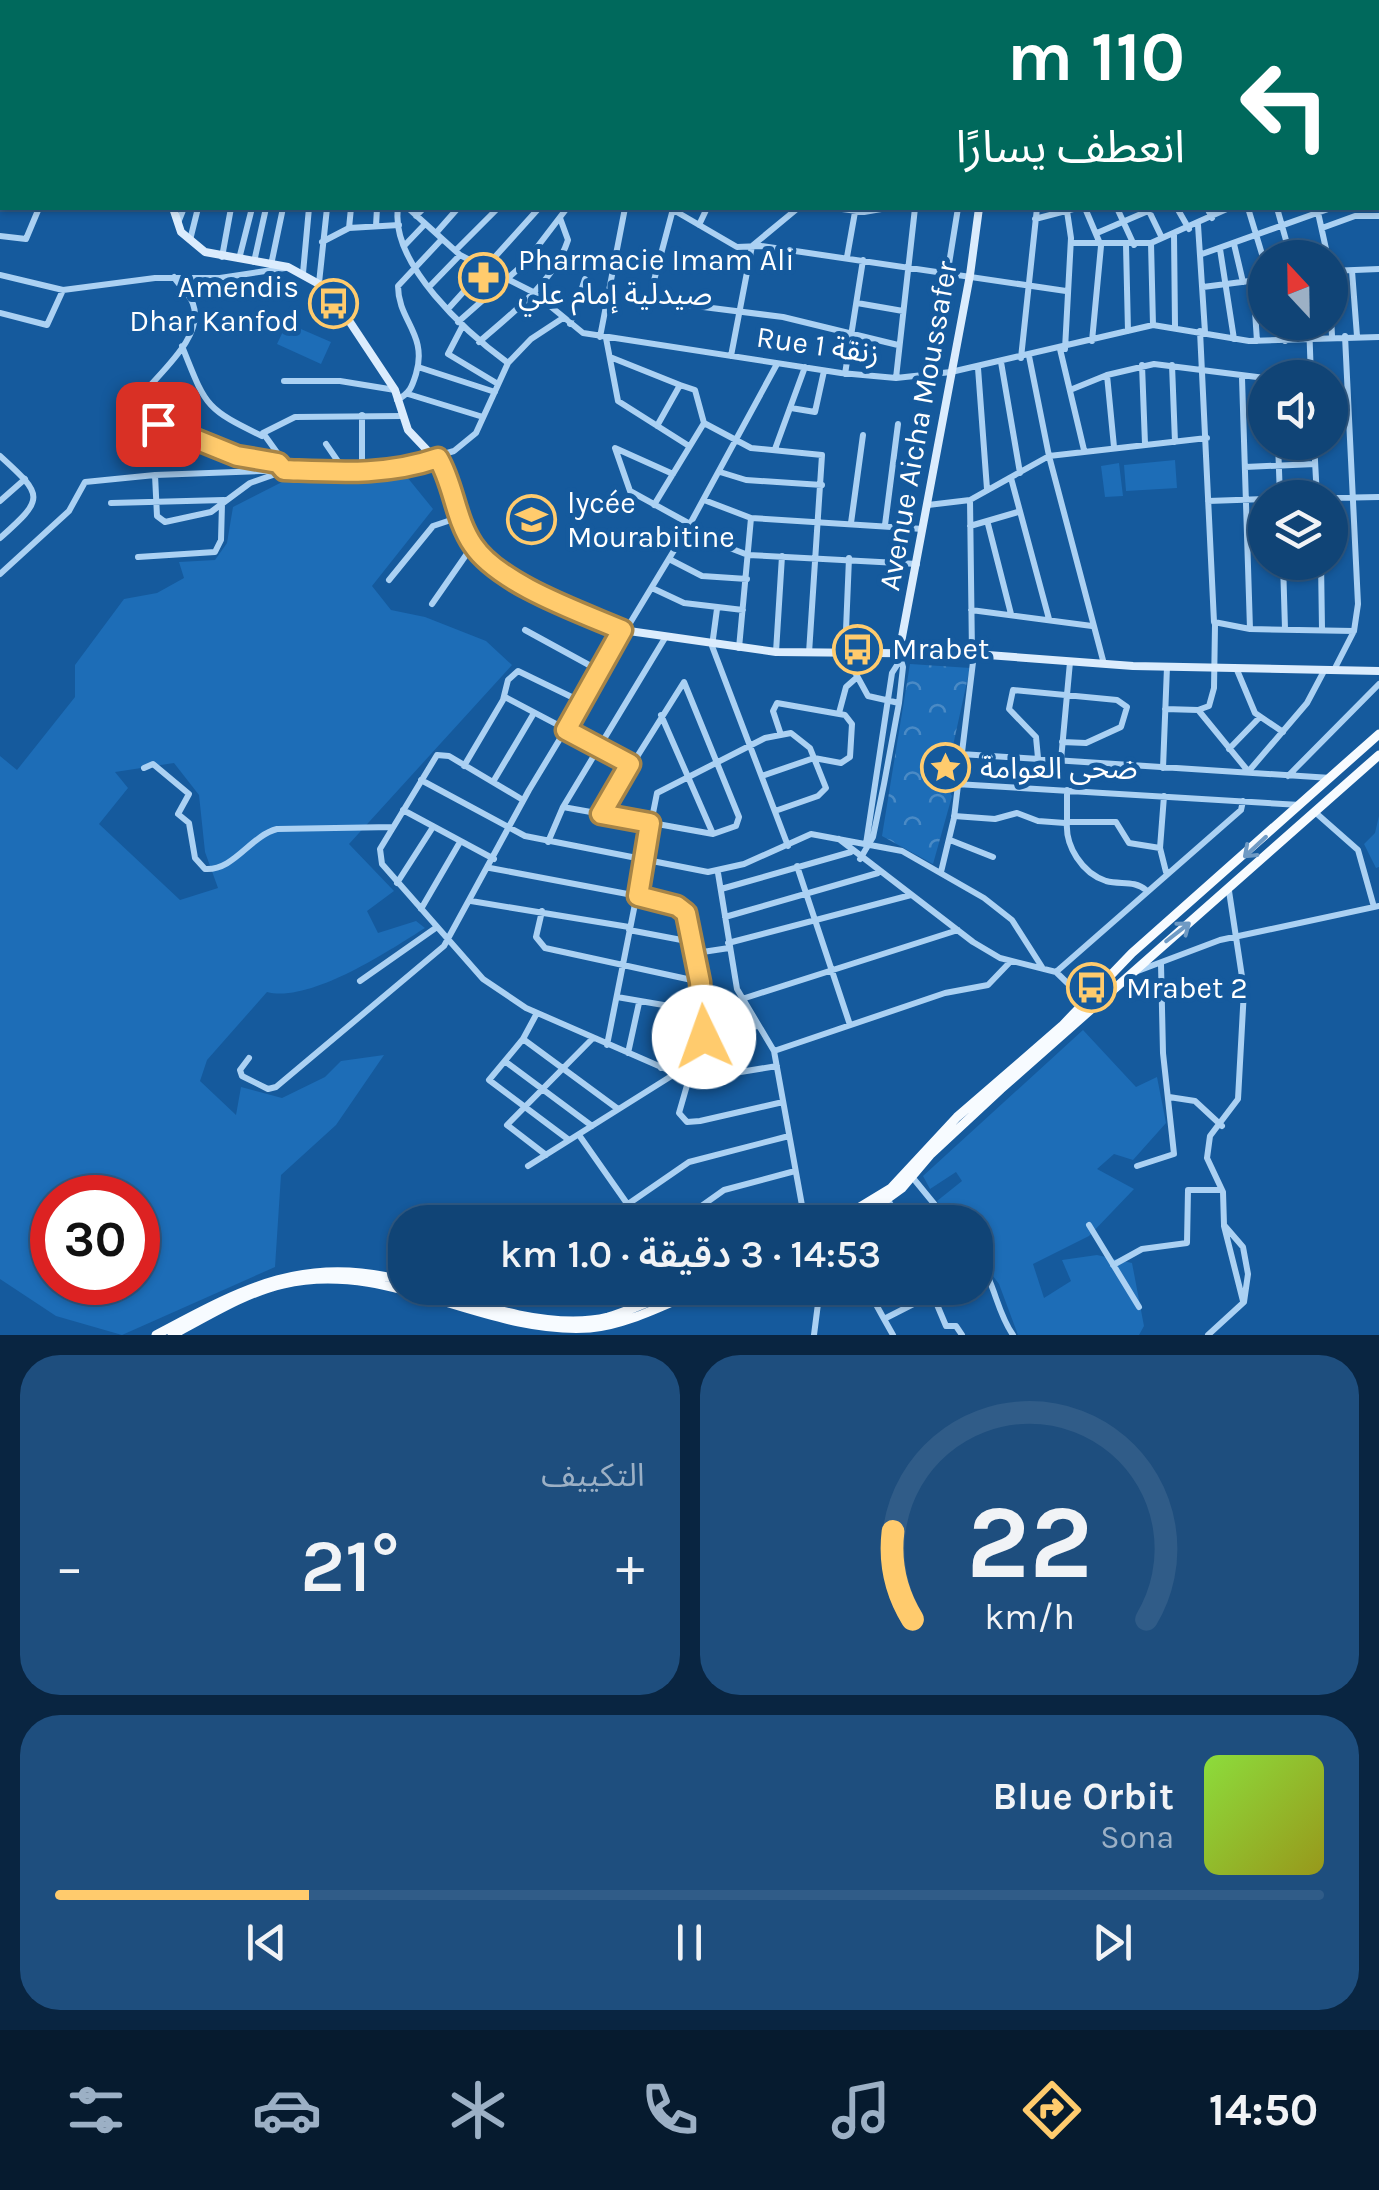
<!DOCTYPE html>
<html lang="ar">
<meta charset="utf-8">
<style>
:root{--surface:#104476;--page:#1e4e7e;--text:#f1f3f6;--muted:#9cb0c5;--line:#305c88;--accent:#ffcb6d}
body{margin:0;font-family:Karla,"Noto Sans Arabic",sans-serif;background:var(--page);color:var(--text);direction:rtl;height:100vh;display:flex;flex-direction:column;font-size:38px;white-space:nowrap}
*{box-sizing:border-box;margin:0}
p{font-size:32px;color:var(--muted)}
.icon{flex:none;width:55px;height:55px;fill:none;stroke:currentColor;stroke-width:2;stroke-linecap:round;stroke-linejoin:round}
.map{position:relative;height:1335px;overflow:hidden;direction:ltr}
.panel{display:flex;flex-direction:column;gap:20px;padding:20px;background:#092541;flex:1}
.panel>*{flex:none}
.guide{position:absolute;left:0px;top:0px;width:1380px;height:210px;box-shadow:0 2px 8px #0004,0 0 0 2px var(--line);direction:rtl;background:#00695c;color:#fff;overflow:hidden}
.needle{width:65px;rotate:338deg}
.fabs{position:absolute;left:1248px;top:240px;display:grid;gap:20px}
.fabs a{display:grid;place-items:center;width:100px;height:100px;border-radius:50%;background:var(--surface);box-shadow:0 2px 8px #0004,0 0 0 2px var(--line);font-size:50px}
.speed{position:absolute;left:30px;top:1175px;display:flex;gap:20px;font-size:50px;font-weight:700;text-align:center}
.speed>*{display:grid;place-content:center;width:130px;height:130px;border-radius:50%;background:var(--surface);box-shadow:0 2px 8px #0004,0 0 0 2px var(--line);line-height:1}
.speed .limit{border:15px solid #d22;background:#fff;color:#111}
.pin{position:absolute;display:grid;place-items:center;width:85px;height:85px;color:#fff;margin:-42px;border-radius:20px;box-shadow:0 5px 15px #0006}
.me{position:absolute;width:110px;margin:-55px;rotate:357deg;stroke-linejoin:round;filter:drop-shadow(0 0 8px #0008)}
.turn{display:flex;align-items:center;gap:35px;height:210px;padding:0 30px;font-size:45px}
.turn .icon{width:130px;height:130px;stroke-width:2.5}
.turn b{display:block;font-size:70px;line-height:85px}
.big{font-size:75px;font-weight:600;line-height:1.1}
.panel .card{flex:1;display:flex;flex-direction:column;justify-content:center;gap:15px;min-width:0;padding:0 35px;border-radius:40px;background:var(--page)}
.panel .dial{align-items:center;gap:0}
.dial svg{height:260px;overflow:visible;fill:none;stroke:var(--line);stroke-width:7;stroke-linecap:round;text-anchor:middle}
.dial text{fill:var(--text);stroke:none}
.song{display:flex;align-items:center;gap:30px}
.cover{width:120px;height:120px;border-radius:15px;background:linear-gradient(135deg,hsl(90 70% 55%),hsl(60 70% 35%))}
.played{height:10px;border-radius:5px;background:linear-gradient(90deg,var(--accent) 20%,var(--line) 20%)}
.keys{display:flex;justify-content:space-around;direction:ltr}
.heat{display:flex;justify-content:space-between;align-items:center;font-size:55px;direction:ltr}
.panel .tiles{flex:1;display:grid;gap:20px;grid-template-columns:1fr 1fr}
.card:last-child{grid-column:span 2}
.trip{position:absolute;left:388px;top:1205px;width:605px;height:100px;border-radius:40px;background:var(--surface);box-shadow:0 2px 8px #0004,0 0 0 2px var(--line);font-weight:600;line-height:100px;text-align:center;direction:rtl}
.dock{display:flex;height:160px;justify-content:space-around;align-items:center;background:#061b2f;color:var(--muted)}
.dock .icon{width:70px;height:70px}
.dock .on{color:var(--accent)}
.dock b{font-size:45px;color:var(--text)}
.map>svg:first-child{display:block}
.grass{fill:#1d6db7;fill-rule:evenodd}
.forest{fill:url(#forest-crowns)}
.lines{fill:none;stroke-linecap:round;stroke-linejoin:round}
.street{stroke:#abd1f3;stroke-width:6}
.secondary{stroke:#dbecfd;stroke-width:8}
.primary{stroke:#f7fbff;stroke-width:9}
.oneway{stroke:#6f9ac4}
.route-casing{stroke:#a68447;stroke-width:25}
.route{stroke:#ffcb6d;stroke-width:18}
.labels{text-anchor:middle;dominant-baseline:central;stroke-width:10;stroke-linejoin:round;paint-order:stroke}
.poi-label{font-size:30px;fill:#fff;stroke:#155a9d;text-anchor:start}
.street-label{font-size:30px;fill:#fff;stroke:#155a9d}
</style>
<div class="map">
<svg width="1379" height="1335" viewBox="0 0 1379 1335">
<defs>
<pattern id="forest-crowns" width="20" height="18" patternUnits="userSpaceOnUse" patternTransform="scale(2.5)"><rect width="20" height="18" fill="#1d6db7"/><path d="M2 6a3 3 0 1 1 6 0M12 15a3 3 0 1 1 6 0" fill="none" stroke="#4a8ac5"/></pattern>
</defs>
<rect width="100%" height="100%" fill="#155a9d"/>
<!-- grass -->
<path class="grass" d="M287,323L331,342L321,364L277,344Z
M1175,460L1177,488L1126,491L1124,465Z
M1119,463L1123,496L1105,497L1101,466Z
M407,477L433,509L372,586L391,610L425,617L486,641L512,665L349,844L394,891L367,911L378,933L416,921L425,928C387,952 310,1003 267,992L207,1060L200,1081L236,1115L241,1087L282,1098L325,1077L341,1061L384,1055L336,1125L281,1175L275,1267L122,1335L56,1316L0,1279V756L17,770L75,697V665L124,599L157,593L184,578L179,562L215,560L227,543L233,507L286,480ZM174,763L199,795L205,852L218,888L180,900L99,824L128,788L115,772ZM52,1198H138V1282H52Z
M1379,816V867L1376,868L1364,844L1375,833Z
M1083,1030L1136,1087L1157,1077L1166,1123L1133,1160L1114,1154L1097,1169L1134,1189L1089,1236L1033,1264L1044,1298L1071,1281L1062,1260L1097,1255L1132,1263L1144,1326L1139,1335H1018L999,1284L975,1252V1222H953L937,1201L962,1181L956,1172L930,1189L923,1176Z"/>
<!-- forest -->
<path class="forest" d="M910,664L970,668L952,750L937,771L952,796L933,864L882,836Z"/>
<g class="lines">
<!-- street -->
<path class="street" d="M159,0L164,2
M388,0V2
M492,0L493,2
M615,0L616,2
M679,0V2
M706,0L707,2
M734,0L735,2
M837,0V2
M894,0V2
M955,0H995
M1085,0L1087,2
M1173,0L1175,2
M1339,0V2
M43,2L44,0
M236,2L238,0
M284,2L286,0
M436,2L443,0
M574,2L582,0
M770,2L771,0
M795,2V0
M818,2L819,0
M871,2V0
M1248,2L1251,0
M1378,8H1379
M0,42L2,43
M1378,58L1379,57
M1378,121L1379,120
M0,138L2,139
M0,155L2,147
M1378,192L1379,191
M398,208C390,264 467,333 508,363
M408,208L460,255L533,292L583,333L841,373L896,378L951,372L1153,325L1249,341L1379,337
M670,208L737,247L761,246L1066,291
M835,208L864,212L887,208
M1085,208L1101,246L1092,341
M1117,208L1134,245
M1177,208L1189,229
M1207,208L1212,218
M1248,208L1265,264
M1277,208L1291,258
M1317,208L1328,258
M673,209L652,288L656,301L783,317L898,345
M1148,209L1162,238
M416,216L424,208
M1035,219L1077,208
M178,223L184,208
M699,225L707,208
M1198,225L1205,332
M376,226L377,208
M349,228L351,208
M1322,228L1355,216H1379
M436,233L458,208
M1097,233L1155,208
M1174,234L1175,326
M0,236L26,239L39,208
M190,240L198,208
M322,242L349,228L399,225
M1071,243H1151L1229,208
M1151,243L1153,325
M1234,244L1243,282
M405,245L425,224
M1126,245L1128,331
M1220,249L1234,339
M456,250L498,208
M1202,254L1331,208
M222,257L231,208
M847,257L855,212
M239,259L252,208
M254,262L266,208
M271,265L283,208
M948,270L958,208
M1330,271L1379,269
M1352,271L1357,336
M303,273L309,208
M0,275L63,290L155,278H220L285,268
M174,277C179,286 190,294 193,304C205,336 159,373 142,395C135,437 248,457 278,463L283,470
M1253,281L1257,341
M319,283L327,208
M430,286L460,255
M1203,287L1265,279
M1330,297L1332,336
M857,303L903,311
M448,309L539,208
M0,313L47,325L63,290
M458,322L525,263L567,208
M1283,322L1285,341
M1309,322L1311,378
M570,324L585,279
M462,327L448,354L498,384
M1200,331L1214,622L1250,629L1354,631
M600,337L625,208
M606,338L618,401L689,446
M479,342C511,314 555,281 568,240L560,218
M182,346C206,406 204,408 262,436
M1060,349L1084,450
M1065,349L1071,238L1067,211
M731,356L752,246L798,208
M1029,356L1049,456L1104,664
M610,357L680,385L657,426
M1021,358L1037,208
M1001,362L1020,473
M1142,365L1145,444
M1172,365L1175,442
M418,367L495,392
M978,368L987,489
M845,374L863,260
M1107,375L1114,447
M896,378L915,208
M1242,378L1250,629
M1298,378L1311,377
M284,381H340L395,390
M1070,390L1107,375L1154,364L1265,378
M408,394L483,417
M397,400C410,393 412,387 416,374C428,334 398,321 398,286L442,239
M791,408L815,412L824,371
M704,423L751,448L822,455L809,653
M1278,442L1280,498
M1314,442L1317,498
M326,444L346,473
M775,449L805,367
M0,456C44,496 45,498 0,538
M280,464L281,458L263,433L295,417L402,416
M1245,467L1315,464
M287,470L155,475L157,516L165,522L211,512L250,483L287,470L379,473L454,451L476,433L508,363L531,339L563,318
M720,472L746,480L822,485
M362,474V415
M673,474L615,448L630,491L690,524
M1011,478L1049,619
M1330,498L1379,497
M704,500L751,518L923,529
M970,500L972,654
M0,501L25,479
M1208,501L1265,499
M111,503L224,500
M654,505L704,423L695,390L680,385
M928,505L970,500L1049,456L1207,438
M851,523L863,435
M988,524L1011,614
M885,525L898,424
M970,526L1018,512
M686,531L748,555L917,564
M138,557L215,552L221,540L222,504
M849,558L845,654L868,696L899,703
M669,559L702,576L747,579
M1283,562L1285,629
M1321,562L1322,629
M0,574L69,511L85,482L155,475
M389,580L433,526L460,517
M652,588L684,603L743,610
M432,604L473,545
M717,609L712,646L788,846
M971,610L1092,626
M525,630L600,671
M739,648L751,518
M776,652L782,556
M1237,670L1255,713L1283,732
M1334,670L1354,631L1358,604L1345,336
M505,697L630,763
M1165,709L1198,710L1209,706L1214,688L1215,625
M1199,711L1248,771
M839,713L846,687L855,679
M661,715L713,834
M1229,749L1259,718
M961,754L1331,778
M1038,758L1036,737L1009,709L1013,690L1117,700L1127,707L1121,727L1086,743L1062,742
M1061,760L1070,662
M464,766L503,700L508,680L518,671L582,702
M144,768L153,764L189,794L178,814L189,823L195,858L205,869C234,871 250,836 277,829L393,827
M1163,768L1167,667
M1248,772L1307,703L1324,671
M762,776L814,758L841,763L850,757L852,724L845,715L777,703L773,711L780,732
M1288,776L1379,684
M421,780L525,836L708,872L744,864L811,834L902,851L984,898L1012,920L1042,967
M493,782L534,713
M956,784L1300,805
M956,785L942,769L949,758L962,752
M1067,790V822H1116L1129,843L1160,848L1164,796
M523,800L449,756L437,755L380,849L382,864L483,979L526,1008L691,1080L777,1066
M563,807L713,834L736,826L739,817L684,682L601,814
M403,810L494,859
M1316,813L1358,850L1374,907
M954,816L995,819L1017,813L1038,821L1065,823
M1067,822C1065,846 1082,873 1106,881C1121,885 1134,880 1146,890
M839,839L973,942L1000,958L1056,972L1087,1002
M950,840L993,857
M548,842L563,807L665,638
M866,844L892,673L899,662
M1160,848L1166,872
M860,859L873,837L884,784L899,703L903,667L899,653
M797,866L850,1025
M490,868L638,896L682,909L696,953L705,1023L679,1113L687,1122L700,1121L783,1102
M941,872L954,818L974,654
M718,873L737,989L774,1051L805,1222
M397,883L433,827
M721,889L851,852
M471,901L629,927
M421,909L460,842
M542,911L536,937L545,948L701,982
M725,917L878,873
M629,930L692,942
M728,943L911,895
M696,953L729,948
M1056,972L1241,810L1243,801
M1135,972L1220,940L1379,906
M360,981L437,927
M617,997L704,1012
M742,999L958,930
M537,1013L523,1039L489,1080L569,1140
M704,1037L757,1026
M523,1039L618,1109
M607,1045L657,793L765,738L791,733L810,748L826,788L818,796L775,811
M774,1051L945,993L988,985L1011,961
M628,1053L639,1003
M249,1058L240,1070L242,1076L268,1089L276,1087L444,946L529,790L690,524L777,364
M506,1062L592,1126
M661,1068L675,1008
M1169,1097L1195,1101L1222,1126
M579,1135L640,1222
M546,1155L507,1125L593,1038
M528,1166L673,1075
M1137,1166L1174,1154L1163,1053L1161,964
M913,1178L949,1222
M888,1200L901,1222
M602,1222L689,1162L789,1136
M679,1222L724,1190L795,1171
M1089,1225L1139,1307
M1224,1226L1243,1301
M975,1256C996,1282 995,1309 1013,1335
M1113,1265L1142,1249L1187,1243L1188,1190H1222
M867,1288L884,1319L933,1294
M930,1288L946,1326H956L962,1335
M884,1319L893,1335
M814,1335L820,1288
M1208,1335L1244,1302L1248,1274L1243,1247L1224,1225L1223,1192L1207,1158L1210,1136L1238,1099L1244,990L1229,891"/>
<!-- secondary -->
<path class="secondary" d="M78,0L82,2
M966,0L967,2
M1131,2L1134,0
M1151,2L1154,0
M173,208L181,232L205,252L288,267L328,289L395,390L408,430L443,467L466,532L483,557L533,589L622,630L776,652L974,654L1133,666L1379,671
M899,653L970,275L979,208"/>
<!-- primary -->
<path class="primary" d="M835,1222L891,1188L957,1117L1062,1026L1132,953L1379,734
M855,1222L902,1188L930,1155L1001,1089L1379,755
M425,1288C477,1305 553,1331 608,1317C632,1310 657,1298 680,1288
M156,1335C242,1289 304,1254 405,1281
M172,1335C207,1317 244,1293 283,1284C390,1259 483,1335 590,1328C628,1325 669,1302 705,1288"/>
</g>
<!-- one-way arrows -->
<defs><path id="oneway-shaft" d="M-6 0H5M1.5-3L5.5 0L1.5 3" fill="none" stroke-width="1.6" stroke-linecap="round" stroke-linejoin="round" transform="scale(2.5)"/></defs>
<g class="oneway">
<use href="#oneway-shaft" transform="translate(1255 847) rotate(137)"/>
<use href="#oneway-shaft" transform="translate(1178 932) rotate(-38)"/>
</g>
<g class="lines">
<defs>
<path id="route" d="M158,424L237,456L278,463L284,470C337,472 386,476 438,458C454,485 455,519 473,545C499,584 580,612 622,630L566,730L630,764L601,814L650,823L638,896L677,906L686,913L700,982L704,1037"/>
</defs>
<!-- route casing -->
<use href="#route" class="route-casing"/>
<!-- route -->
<use href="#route" class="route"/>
</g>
<!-- icons -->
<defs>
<symbol id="pharmacy-ring" viewBox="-11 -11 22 22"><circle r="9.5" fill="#155a9d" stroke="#ffcb6d" stroke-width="1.5"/><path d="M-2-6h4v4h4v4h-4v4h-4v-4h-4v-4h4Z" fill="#ffcb6d"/></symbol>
<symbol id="bus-ring" viewBox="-11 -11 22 22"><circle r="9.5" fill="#155a9d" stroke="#ffcb6d" stroke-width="1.5"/><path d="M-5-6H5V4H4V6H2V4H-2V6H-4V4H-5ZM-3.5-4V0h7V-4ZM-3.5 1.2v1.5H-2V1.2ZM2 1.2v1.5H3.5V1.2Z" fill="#ffcb6d"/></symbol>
<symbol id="school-ring" viewBox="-11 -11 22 22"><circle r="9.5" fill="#155a9d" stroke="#ffcb6d" stroke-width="1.5"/><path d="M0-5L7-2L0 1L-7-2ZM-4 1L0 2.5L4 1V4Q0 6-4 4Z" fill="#ffcb6d"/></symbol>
<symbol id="sight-ring" viewBox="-11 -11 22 22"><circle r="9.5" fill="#155a9d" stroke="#ffcb6d" stroke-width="1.5"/><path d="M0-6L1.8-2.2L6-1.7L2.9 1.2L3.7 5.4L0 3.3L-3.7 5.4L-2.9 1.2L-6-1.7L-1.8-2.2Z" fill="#ffcb6d"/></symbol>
</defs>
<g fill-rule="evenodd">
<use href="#pharmacy-ring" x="456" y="250" width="55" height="55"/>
<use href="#bus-ring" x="306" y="276" width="55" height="55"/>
<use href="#school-ring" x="504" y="492" width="55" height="55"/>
<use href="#bus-ring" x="830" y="622" width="55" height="55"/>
<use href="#sight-ring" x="918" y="740" width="55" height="55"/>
<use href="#bus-ring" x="1064" y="960" width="55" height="55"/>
</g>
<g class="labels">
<!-- poi labels -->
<g class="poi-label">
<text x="518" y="260">Pharmacie Imam Ali<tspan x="518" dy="34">صيدلية إمام علي</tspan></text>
<text x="299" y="287" text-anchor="end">Amendis<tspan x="299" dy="34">Dhar Kanfod</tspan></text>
<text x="567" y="503">lycée<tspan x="567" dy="34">Mourabitine</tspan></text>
<text x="892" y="649">Mrabet</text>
<text x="980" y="768">ضحى العوامة</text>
<text x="1126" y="988">Mrabet 2</text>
</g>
<!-- street labels -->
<g class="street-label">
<text transform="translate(818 345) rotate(8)">Rue 1 زنقة</text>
<text transform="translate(918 426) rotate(-80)">Avenue Aicha Moussafer</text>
</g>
</g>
</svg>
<div class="fabs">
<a><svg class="needle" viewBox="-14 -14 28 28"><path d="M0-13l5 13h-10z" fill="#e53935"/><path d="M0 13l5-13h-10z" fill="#9cb0c5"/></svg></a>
<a><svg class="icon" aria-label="sound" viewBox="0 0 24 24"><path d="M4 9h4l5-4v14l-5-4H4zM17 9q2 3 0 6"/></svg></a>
<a><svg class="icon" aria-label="layers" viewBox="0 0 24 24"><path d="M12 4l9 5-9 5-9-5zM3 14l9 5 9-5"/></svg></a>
</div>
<div class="speed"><div class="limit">30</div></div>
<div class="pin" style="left:158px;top:424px;background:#d93025"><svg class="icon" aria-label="arrive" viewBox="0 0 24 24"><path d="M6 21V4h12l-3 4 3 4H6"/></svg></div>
<svg class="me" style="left:704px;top:1037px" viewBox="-20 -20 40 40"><circle r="19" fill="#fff"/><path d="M0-13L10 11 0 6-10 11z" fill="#ffcb6d"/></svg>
<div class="trip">14:53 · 3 دقيقة · 1.0 km</div>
<div class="guide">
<div class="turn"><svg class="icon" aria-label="left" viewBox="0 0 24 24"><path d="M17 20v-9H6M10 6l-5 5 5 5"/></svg><div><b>110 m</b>انعطف يسارًا</div></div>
</div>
</div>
<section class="panel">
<div class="tiles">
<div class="card dial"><svg viewBox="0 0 100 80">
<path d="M14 69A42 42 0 1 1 86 69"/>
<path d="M14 69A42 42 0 0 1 8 42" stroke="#ffcb6d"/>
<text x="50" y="56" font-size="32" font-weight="700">22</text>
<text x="50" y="72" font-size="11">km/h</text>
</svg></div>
<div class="card"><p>التكييف</p>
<div class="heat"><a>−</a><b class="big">21°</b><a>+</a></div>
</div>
<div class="card">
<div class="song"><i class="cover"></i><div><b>Blue Orbit</b><p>Sona</p></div></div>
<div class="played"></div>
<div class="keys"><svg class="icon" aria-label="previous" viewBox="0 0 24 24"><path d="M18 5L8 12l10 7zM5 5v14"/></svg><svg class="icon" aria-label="pause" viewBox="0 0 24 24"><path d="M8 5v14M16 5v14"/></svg><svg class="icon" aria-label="next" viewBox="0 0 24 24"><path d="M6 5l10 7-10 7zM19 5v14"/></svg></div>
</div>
</div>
</section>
<nav class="dock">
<b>14:50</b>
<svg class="icon on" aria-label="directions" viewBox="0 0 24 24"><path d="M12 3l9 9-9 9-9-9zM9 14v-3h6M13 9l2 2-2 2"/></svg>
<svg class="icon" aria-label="music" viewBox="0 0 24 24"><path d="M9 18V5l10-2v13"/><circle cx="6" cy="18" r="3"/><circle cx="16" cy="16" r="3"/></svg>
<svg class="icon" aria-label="phone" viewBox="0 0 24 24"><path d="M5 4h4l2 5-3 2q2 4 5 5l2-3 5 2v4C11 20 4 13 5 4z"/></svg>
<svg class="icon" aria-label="climate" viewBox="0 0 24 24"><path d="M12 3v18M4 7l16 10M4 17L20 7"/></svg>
<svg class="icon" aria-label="car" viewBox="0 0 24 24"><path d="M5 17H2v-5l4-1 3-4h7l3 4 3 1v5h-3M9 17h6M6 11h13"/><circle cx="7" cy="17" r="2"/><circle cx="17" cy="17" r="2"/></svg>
<svg class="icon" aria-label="filters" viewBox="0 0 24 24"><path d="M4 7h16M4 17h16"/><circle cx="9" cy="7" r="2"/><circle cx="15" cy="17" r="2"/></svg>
</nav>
